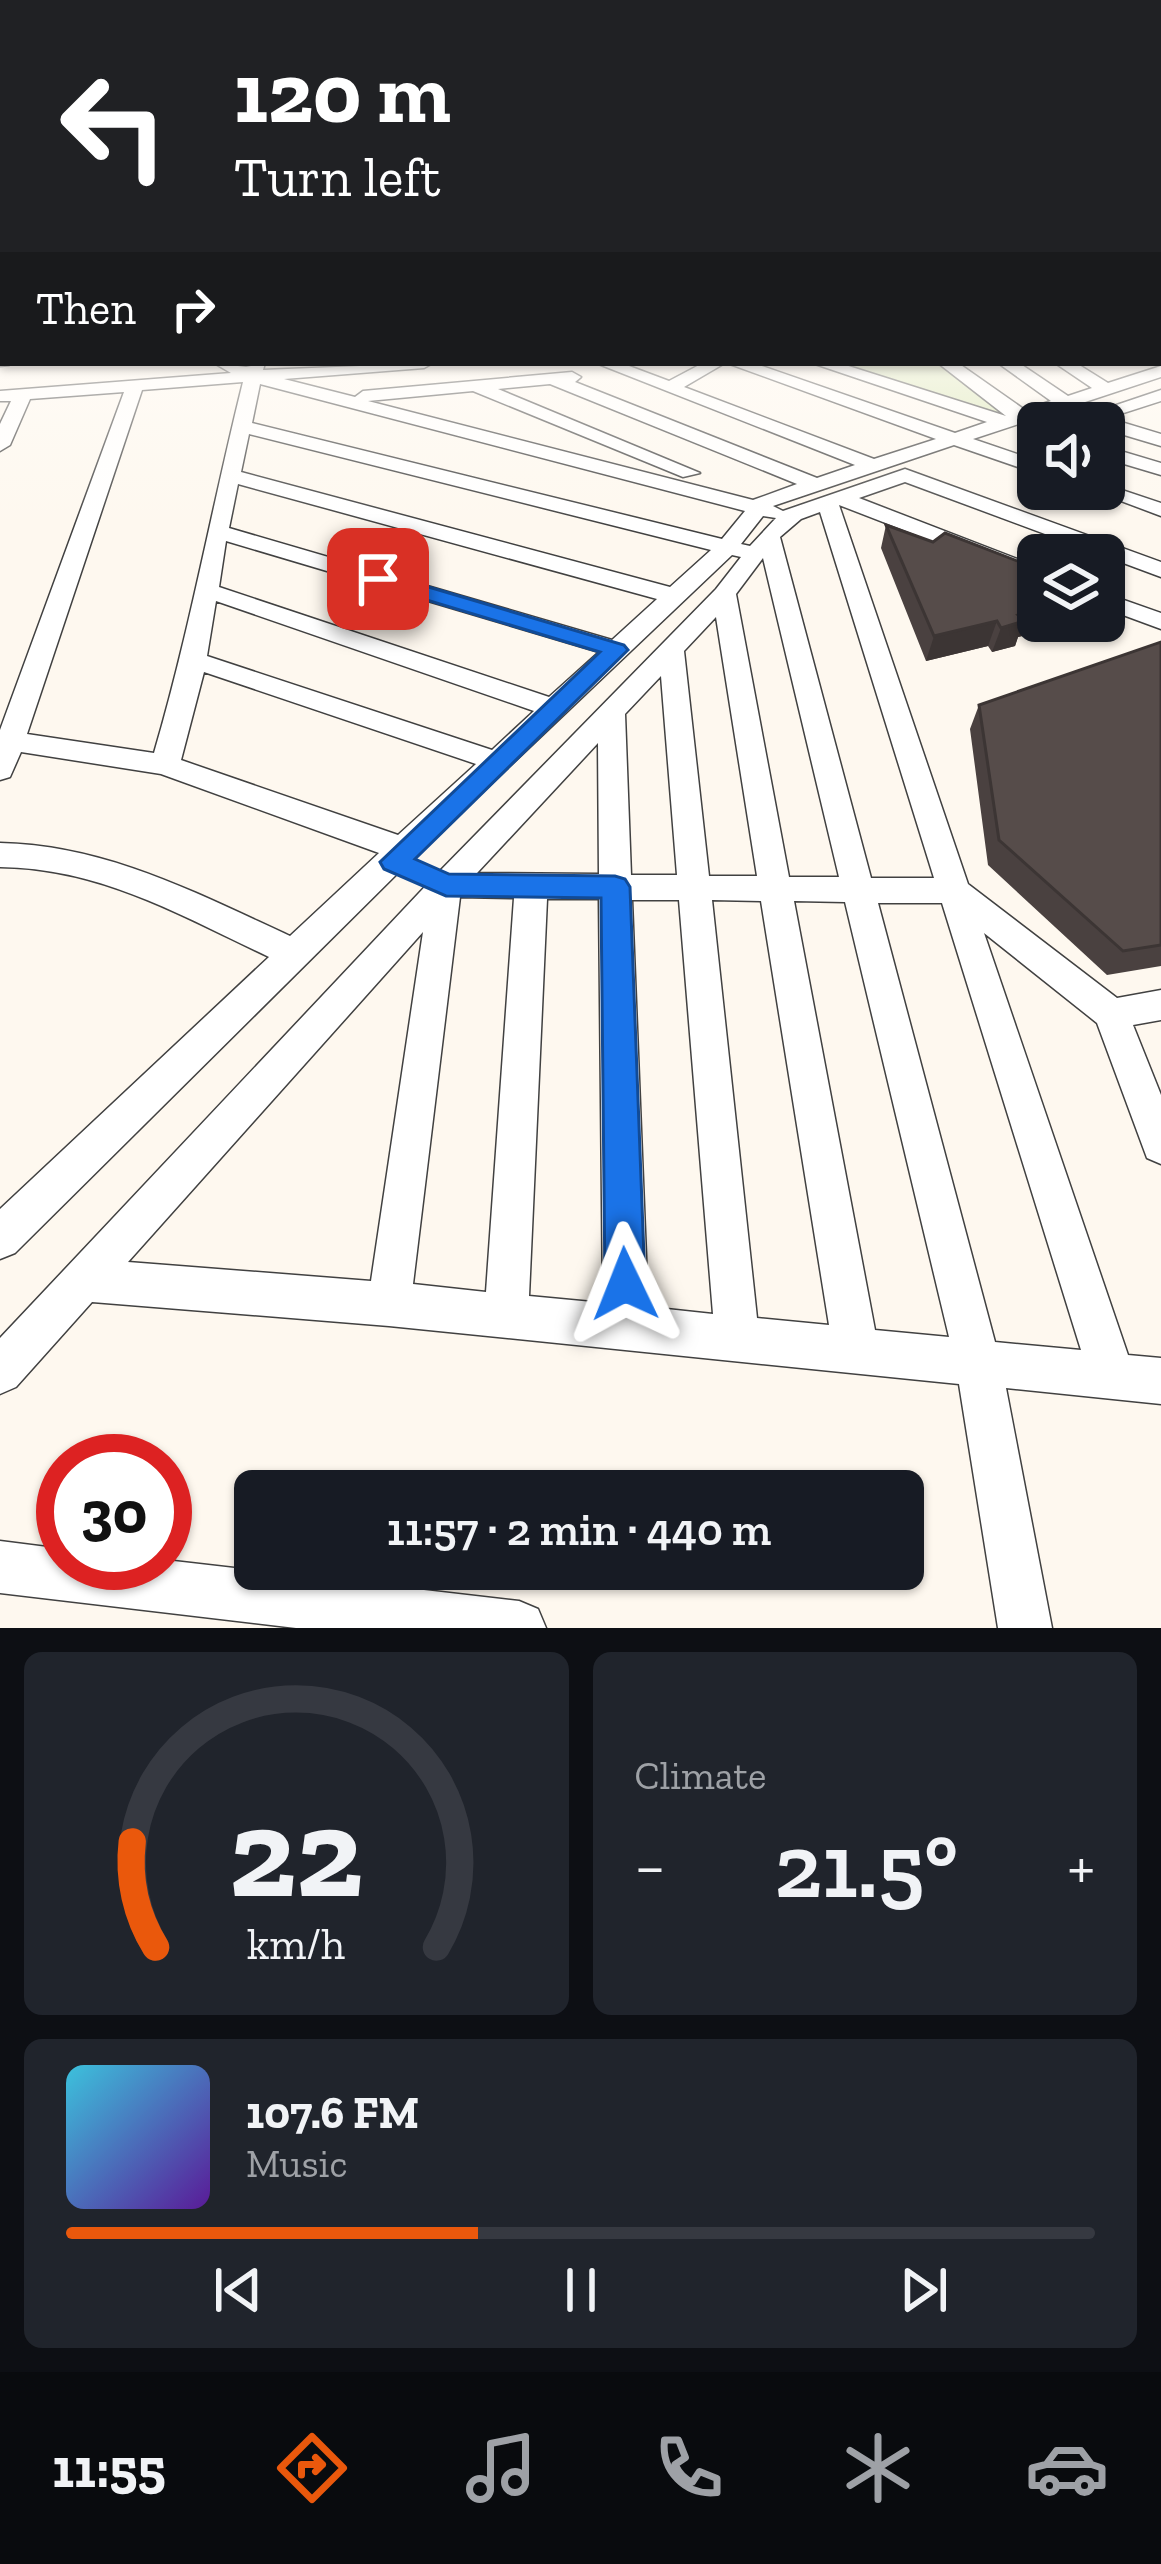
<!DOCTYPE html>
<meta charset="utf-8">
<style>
:root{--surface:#171b24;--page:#20242c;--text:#f1f3f6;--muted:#9ea1a6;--line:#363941;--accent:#ea580c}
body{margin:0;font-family:"Zilla Slab",serif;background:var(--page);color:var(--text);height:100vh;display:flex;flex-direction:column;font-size:45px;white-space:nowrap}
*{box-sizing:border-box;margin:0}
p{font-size:39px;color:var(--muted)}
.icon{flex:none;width:66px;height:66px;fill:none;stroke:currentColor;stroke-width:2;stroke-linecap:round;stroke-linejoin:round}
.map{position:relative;height:1628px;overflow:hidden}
.side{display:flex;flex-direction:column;gap:24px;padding:24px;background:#0d0f14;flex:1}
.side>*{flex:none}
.banner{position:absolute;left:0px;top:0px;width:1161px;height:366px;box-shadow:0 3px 9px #0004;background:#202124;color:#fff;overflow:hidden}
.fabs{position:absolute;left:1017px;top:402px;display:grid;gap:24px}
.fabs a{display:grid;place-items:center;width:108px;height:108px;border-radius:18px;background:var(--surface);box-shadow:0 3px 9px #0004;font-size:60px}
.speed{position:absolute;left:36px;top:1434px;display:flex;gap:24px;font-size:60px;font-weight:700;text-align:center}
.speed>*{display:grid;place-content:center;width:156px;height:156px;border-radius:50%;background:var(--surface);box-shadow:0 3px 9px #0004;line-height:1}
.speed .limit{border:18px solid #d22;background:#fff;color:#111}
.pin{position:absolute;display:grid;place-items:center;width:102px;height:102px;color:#fff;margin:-51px;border-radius:24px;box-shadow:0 6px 18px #0006}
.me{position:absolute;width:132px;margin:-66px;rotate:358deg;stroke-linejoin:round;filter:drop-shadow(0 0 9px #0008)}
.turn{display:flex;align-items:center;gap:42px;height:252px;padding:0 36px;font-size:54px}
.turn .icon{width:156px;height:156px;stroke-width:2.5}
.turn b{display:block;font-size:84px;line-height:102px}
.then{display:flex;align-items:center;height:114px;padding:0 36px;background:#0003;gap:24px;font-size:45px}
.big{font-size:90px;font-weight:600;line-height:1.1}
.side .card{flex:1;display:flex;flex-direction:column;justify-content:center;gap:18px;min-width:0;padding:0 42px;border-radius:18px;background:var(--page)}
.side .dial{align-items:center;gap:0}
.dial svg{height:312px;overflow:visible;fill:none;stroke:var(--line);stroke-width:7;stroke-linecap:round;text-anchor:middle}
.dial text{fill:var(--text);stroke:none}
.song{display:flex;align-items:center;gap:36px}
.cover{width:144px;height:144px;border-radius:18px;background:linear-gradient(135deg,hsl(190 70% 55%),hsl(270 70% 35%))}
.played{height:12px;border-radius:6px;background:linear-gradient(90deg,var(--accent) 40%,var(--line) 40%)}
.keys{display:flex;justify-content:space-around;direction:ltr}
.heat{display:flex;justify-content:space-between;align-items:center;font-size:66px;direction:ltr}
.side .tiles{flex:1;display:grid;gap:24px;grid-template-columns:1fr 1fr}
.card:last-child{grid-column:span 2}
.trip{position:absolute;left:234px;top:1470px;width:690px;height:120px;border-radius:18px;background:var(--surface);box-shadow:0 3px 9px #0004;font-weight:600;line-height:120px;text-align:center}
.dock{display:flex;height:192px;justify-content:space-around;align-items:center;background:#090b0e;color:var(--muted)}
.dock .icon{width:84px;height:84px}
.dock .current{color:var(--accent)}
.dock b{font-size:54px;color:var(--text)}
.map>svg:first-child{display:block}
.green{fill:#dce8ba}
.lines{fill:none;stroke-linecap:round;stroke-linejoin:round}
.minor-casing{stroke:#414141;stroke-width:3}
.minor{fill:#fff;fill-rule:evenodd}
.wall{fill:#4a4140}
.shaded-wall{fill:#3c3534}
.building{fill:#564c4a;stroke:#3c3534;stroke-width:3}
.route{fill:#1a73e8;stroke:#114b97;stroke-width:3}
</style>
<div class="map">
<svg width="1161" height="1628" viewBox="0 0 1161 1628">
<rect width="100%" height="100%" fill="#fef8ef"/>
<!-- green -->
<path class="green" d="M834,363H941L1010,412L1004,415Z"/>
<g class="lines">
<defs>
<path id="minor" d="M3,304V316L0,317V305Z
M1158,305H1161V315H1158Z
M1158,329H1161V339H1158Z
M0,356L3,363L9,365L0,366Z
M214,363L246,367L265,363L263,370L433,363L424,368L284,379L355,397L363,391L572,372L581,377L575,382L817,478L855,465L596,363H621L669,381L703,363H725L684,387L874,459L936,439L727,363H753L955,433L987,422L812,363H839L1006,416L938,363H958L1025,410L1051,401L998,363H1019L1068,396L1092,388L1055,363H1076L1108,383L1161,366V377L973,439L1038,461V474L954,445L773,506L783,511L905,469L1161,562V577L905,482L859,498L1038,567V582L839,505L968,884L1117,998L1161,990V1020L1133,1025L1161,1095V1164L1147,1158L1097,1023L984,933L1128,1355L1161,1358V1404L1006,1388L1052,1628H998L959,1384L389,1326L92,1302L16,1387L0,1394V1338L435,876L716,589L741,557L732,555L414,857L15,1253L0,1259V1209L269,957C180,915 100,868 0,867V843C106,845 196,893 290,936L379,853L161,774L21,752L10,777L0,780V730L124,392L30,399L10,445L0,451V424L11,401H0V391L231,373ZM243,382C212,506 190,631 154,753L27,734L142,390ZM260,384L745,511L722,539L252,423ZM550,384L797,484L753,500L368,401L473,391L683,477L700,473L498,389ZM249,434L711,550L670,587L241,472ZM238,484L657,599L612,640L229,528ZM820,512L934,878H871L780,537L801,519ZM763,516L776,518L750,546L741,544ZM226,541L599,652L549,697L219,587ZM763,558L839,877H789L736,594ZM216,601L534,711L492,750L207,656ZM716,617L757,876H709L684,651ZM204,672L476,764L398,835L181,760ZM661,676L677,875H631L625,714ZM598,743L599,874L477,873ZM460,897L514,898L486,1292L413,1284ZM547,899H599L603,1303L529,1296ZM632,900H679L713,1314L648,1307ZM712,900L761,901L829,1325L757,1318ZM794,901L845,902L949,1337L875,1330ZM878,903H942L1081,1350L995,1342ZM423,932L371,1281L128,1262Z
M1161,390V401L1108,418L1161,434V446L1104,429V423H1063Z
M1104,446L1161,463V475L1104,458Z
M1104,484L1161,503V516L1089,489H1104Z
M1104,593L1161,613V629L1104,608Z
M0,1541L63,1549V1563L165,1560L519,1601L538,1609L546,1628H296L0,1593Z"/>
</defs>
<!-- minor casing -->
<use href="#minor" class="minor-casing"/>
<!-- minor -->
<use href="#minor" class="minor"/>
</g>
<!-- wall -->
<path class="wall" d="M886,525L1034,581L1059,627L1018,637L1015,646L992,652L988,646L926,661L881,548Z
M1161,642V966L1107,975L988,865L970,729L979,705Z"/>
<!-- shaded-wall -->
<path class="shaded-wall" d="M1038,610V621H1062L1059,627L1018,637L1015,646L992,652L1001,628L1018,615Z
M997,621L988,646L926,661L934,636Z"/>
<!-- building -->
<path class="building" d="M886,525L933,542L945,533L1038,569L1029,579L1038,583V610L1018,615L1024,621L1001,628L997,621L934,636Z
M1161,642V945L1123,951L999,840L979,705Z"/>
<!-- sky -->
<linearGradient id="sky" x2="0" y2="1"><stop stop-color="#93caed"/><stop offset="0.57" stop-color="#fffcf8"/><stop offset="1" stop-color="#fffcf8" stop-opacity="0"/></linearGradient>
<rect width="1161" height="526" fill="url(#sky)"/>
<!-- route -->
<path class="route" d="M378,572L624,645L628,650L415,859L449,874L615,876L625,879L630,887L645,1284L639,1298L625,1303L611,1298L605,1284L601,898L446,896L384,869L380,862L600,652L370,583V574Z"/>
</svg>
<div class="fabs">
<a><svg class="icon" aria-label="sound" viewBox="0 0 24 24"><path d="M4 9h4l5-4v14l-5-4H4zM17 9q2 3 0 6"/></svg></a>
<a><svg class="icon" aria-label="layers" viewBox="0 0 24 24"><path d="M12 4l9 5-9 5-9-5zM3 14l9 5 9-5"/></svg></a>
</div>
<div class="speed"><div class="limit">30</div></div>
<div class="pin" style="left:378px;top:579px;background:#d93025"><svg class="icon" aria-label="arrive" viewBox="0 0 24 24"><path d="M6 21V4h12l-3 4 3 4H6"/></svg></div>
<svg class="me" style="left:625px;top:1284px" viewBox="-20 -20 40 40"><path d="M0-17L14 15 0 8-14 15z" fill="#1a73e8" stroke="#fff" stroke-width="4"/></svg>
<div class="trip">11:57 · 2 min · 440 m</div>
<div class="banner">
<div class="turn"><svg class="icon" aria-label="left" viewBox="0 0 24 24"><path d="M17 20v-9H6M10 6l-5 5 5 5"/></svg><div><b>120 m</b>Turn left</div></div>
<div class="then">Then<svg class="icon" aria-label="right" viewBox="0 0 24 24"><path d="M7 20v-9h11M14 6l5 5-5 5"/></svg></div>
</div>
</div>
<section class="side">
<div class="tiles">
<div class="card dial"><svg viewBox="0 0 100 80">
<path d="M14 69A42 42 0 1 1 86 69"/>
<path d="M14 69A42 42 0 0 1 8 42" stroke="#ea580c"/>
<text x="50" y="56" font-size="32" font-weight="700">22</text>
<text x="50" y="72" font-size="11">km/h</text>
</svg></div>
<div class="card"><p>Climate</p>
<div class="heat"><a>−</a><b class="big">21.5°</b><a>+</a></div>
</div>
<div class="card">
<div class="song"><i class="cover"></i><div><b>107.6 FM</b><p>Music</p></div></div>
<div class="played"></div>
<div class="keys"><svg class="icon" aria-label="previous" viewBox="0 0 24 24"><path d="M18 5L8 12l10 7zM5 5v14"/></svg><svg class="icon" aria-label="pause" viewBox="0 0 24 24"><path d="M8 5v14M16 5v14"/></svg><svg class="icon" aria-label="next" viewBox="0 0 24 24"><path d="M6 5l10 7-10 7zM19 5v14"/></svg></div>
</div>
</div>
</section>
<nav class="dock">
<b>11:55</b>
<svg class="icon current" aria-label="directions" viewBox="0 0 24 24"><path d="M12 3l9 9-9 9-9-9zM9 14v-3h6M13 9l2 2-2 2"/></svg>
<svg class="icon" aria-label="music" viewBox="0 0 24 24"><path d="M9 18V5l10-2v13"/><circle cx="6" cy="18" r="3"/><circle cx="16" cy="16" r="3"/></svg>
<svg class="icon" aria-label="phone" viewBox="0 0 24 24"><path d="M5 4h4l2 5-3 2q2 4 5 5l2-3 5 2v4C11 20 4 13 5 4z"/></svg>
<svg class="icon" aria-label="climate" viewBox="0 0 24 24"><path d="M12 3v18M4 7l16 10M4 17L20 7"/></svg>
<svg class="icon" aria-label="car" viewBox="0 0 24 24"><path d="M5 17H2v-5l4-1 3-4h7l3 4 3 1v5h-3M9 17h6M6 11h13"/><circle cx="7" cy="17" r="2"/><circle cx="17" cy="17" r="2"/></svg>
</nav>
